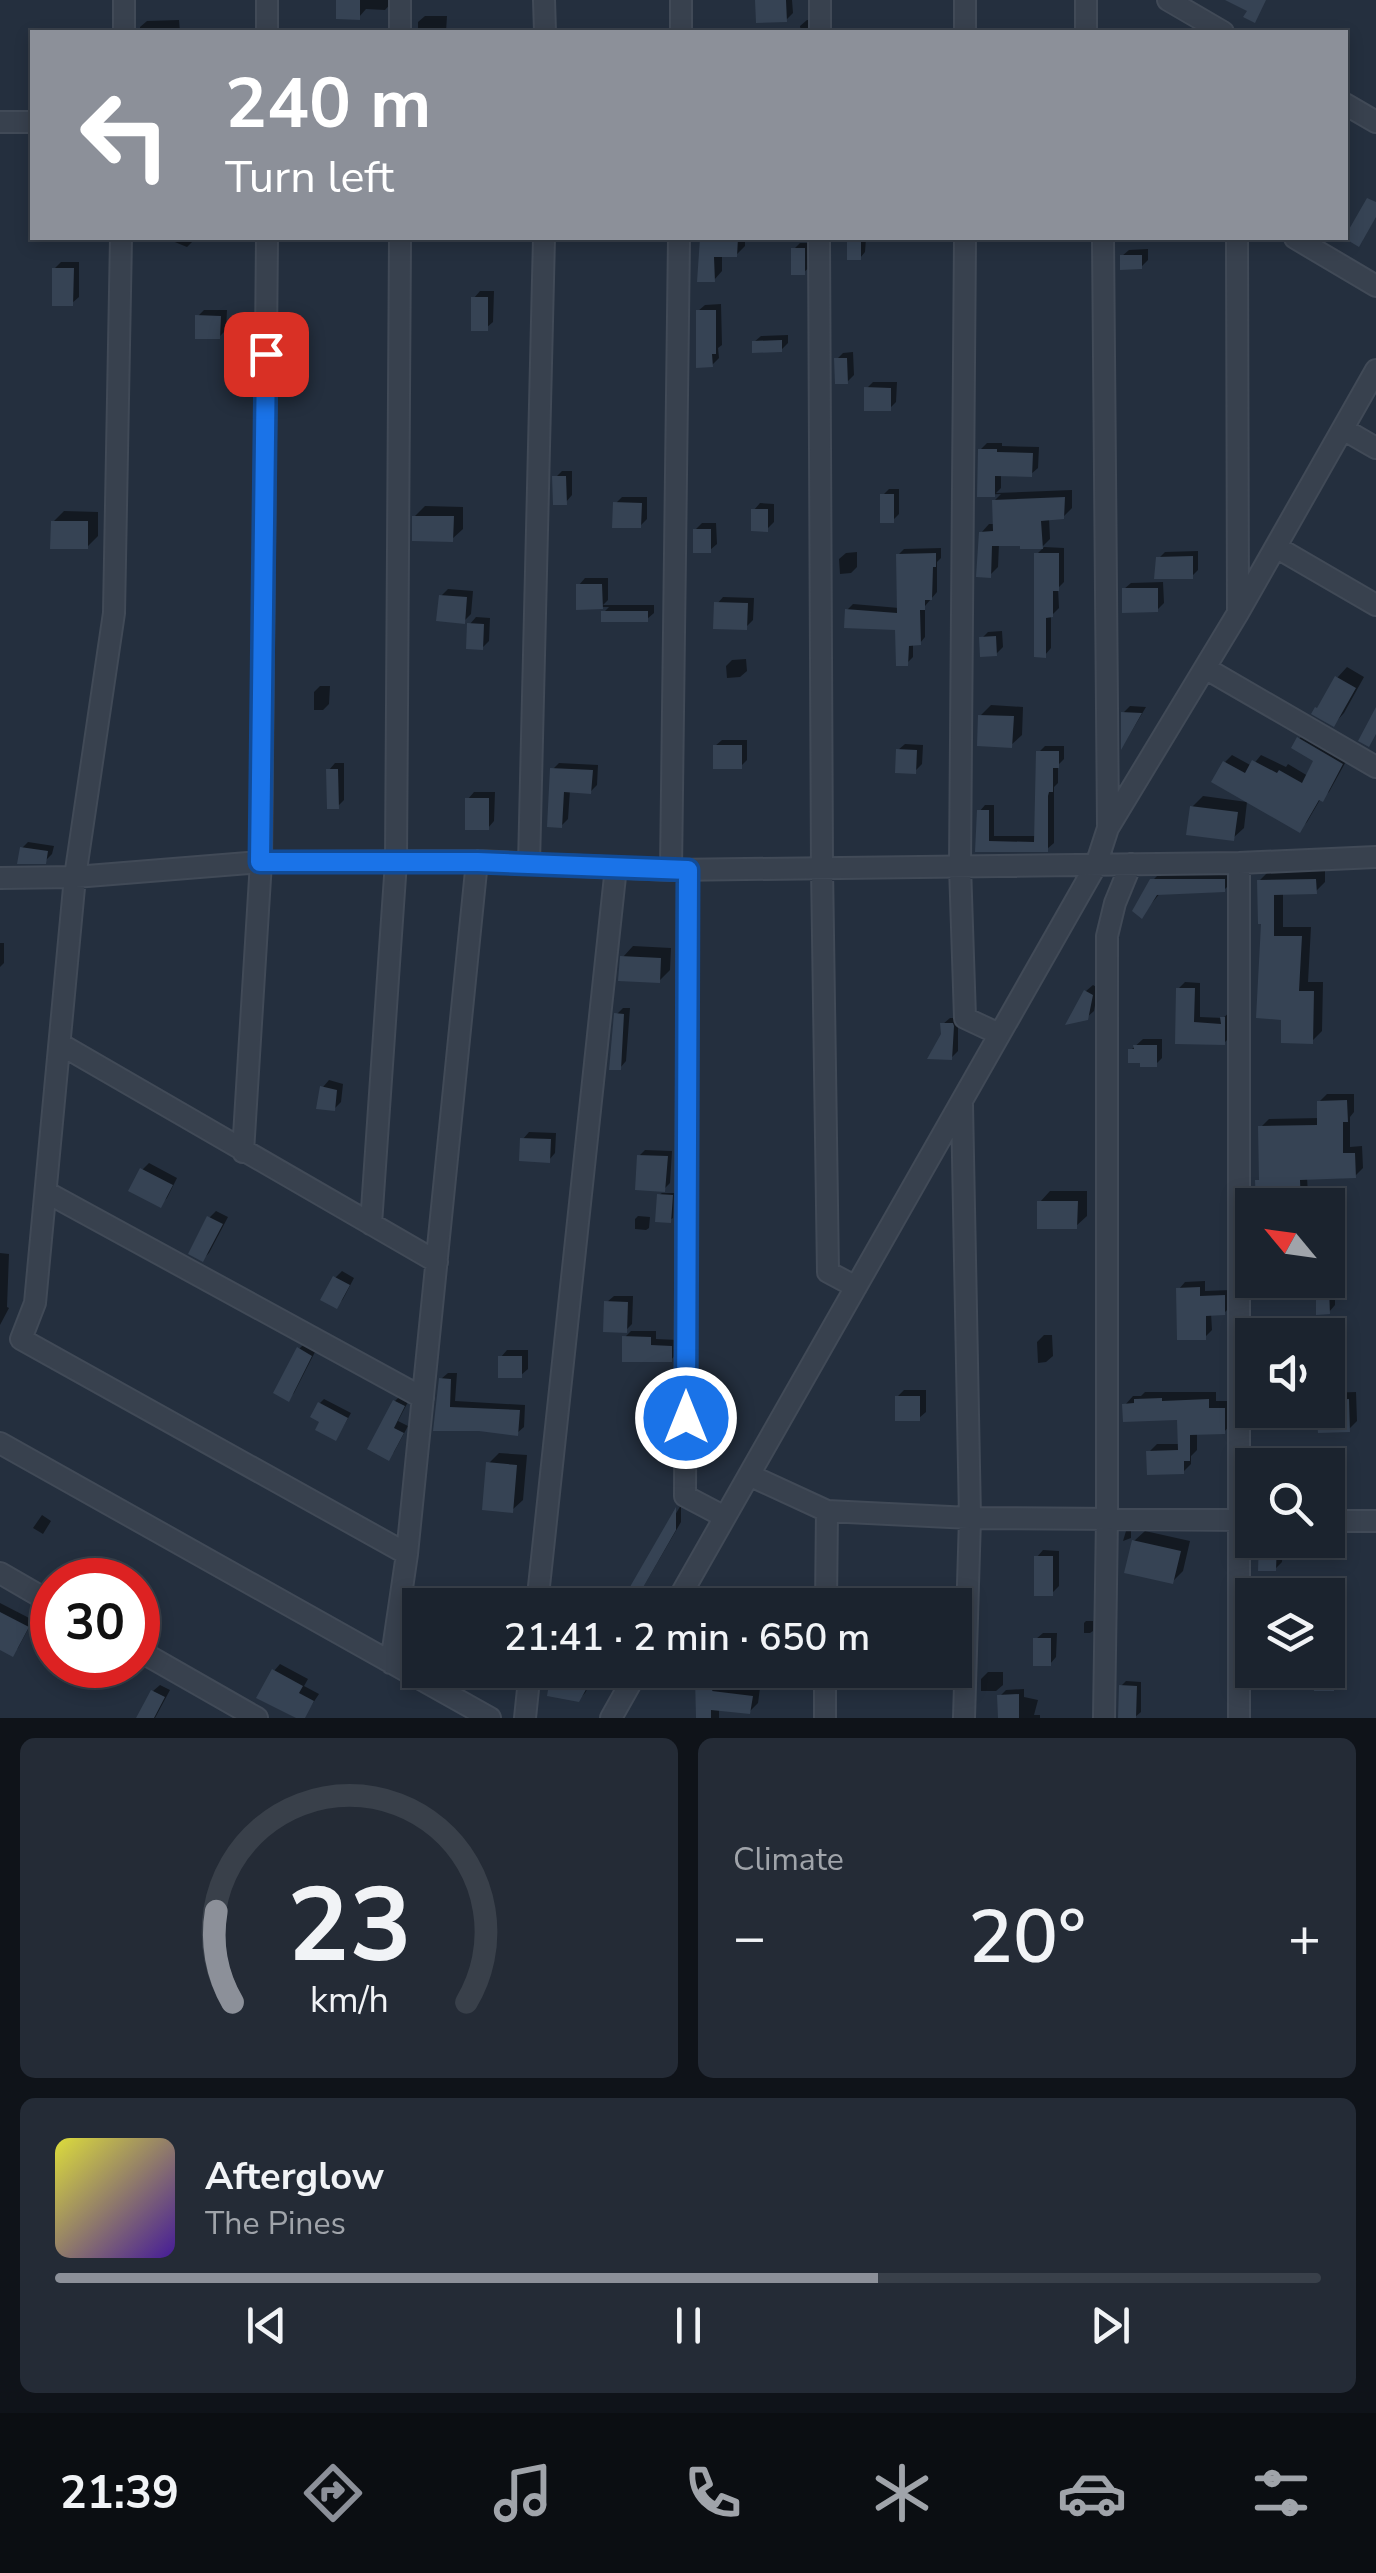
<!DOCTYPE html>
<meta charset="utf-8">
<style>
:root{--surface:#1b232e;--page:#242b36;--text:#f1f3f6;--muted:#a0a4aa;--line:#39404a;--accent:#8c9099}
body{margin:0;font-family:"Nunito Sans",sans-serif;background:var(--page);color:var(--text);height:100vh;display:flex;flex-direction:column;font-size:38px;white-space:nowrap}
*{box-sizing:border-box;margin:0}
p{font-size:32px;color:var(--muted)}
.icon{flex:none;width:55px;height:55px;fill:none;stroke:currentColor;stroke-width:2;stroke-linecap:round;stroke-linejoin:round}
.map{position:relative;height:1718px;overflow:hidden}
.panel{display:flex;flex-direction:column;gap:20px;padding:20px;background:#0f1319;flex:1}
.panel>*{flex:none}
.banner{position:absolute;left:30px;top:30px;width:1318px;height:210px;border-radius:0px;box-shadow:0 5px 15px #0003,0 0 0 2px var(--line);background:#8c9099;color:#fff;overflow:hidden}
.needle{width:65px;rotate:299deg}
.fabs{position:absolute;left:1235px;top:1188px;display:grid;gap:20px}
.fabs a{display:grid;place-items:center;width:110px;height:110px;border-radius:0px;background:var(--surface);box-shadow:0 5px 15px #0003,0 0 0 2px var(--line);font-size:50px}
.speed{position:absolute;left:30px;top:1558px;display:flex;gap:20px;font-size:50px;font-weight:700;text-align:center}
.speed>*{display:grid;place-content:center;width:130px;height:130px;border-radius:50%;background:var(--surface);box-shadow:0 5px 15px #0003,0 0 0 2px var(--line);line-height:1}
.speed .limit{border:15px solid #d22;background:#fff;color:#111}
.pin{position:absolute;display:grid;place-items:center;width:85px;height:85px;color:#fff;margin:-42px;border-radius:20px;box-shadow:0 5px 15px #0006}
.me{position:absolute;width:110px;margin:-55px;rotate:0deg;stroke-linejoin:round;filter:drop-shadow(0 0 8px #0008)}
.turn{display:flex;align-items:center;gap:35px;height:210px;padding:0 30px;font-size:45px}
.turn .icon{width:130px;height:130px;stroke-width:2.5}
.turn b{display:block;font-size:70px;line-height:85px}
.big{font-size:75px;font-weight:600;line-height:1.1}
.panel .widget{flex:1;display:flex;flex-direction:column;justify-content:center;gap:15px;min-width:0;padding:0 35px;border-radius:15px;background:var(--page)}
.panel .dial{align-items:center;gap:0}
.dial svg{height:260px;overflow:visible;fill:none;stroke:var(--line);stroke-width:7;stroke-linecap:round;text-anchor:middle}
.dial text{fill:var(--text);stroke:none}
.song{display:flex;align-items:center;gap:30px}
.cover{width:120px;height:120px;border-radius:15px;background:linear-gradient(135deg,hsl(60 70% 55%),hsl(260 70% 35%))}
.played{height:10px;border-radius:5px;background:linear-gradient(90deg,var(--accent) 65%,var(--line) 65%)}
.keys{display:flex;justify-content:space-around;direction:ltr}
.heat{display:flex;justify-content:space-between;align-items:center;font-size:55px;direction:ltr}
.panel .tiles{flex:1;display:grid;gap:20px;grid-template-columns:1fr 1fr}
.widget:last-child{grid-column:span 2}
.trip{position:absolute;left:402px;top:1588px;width:570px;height:100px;border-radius:0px;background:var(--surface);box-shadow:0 5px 15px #0003,0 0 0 2px var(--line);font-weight:600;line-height:100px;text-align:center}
.tabs{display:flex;height:160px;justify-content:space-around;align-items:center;background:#0b0e12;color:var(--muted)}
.tabs .icon{width:70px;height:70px}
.tabs .active{color:var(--accent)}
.tabs b{font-size:45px;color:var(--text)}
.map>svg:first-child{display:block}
.shadow{fill:#0007}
.building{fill:#364354}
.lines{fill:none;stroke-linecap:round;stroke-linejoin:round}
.minor-casing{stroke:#414a57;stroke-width:24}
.minor{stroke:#38414e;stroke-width:20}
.route-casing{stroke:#114b97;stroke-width:25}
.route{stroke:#1a73e8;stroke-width:18}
</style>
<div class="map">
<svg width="1376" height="1718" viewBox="0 0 1376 1718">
<rect width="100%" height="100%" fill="#242f3e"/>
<!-- shadow -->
<path class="shadow" d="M337,0H394L385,10L366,9L359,17Z
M758,0H792L793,13L786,20Z
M425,16H447L446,32H418V22Z
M179,20L180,32H140V27L147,21Z
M807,20H812L816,32H801L800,26Z
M165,238H196L187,247Z
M703,238H745V246L736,255H722V271L714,280L703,260Z
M839,238H866L865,252L860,258L849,240H839Z
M800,243H811V266L804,272L794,249Z
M1148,249V260L1141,267L1122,256L1129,250Z
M61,262H79V297L72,303L54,269Z
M480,291H494L493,322L486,328L474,298Z
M721,304L722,345L718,348L719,358L712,365L698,311L705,305Z
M204,310H227L226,330L219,337L198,316Z
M788,335V343L781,350L754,342L761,336Z
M853,352L854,375L847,382L836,360L843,353Z
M873,382H897L896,402L890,408L867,388Z
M987,443H1002V446L1039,447L1038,468L1031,474H1001V488L996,493L1072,490V508L1063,517L1049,518L1050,539L1042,547L1023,543L999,544L998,567L990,575L981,533L989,524H995L994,501L1001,494L980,495V450Z
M562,471H572V495L566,502L555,478Z
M889,489H899V514L893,520L883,495Z
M622,497H647V519L640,526L615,504Z
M760,503L774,504V522L767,529L754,510Z
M425,506L463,507V529L452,539L414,517Z
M64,511L98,512V536L87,547L53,522Z
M702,523H716L717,544L710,550L695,530Z
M1044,547L1064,548V582L1058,588L1059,608L1051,616V648L1045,655L1037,554Z
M941,548V558L937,562V592L925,606V637L920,643H913V657L907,663L898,627L847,610L853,604L899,608L898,555L904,549Z
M1198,551V570L1192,576L1159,558L1165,552Z
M857,552V567L851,573L840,574L839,559L846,553Z
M585,578H608V600L603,605H654V613L647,619L604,612L609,607H579V585Z
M1163,582L1164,603L1157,610L1124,589L1131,583Z
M448,589L473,591L471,614L464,621L441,596Z
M723,597L754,598L753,620L746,627L717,604Z
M476,617L490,618L489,641L482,648L470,624Z
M1002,631L1003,647L996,654L982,638L988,632Z
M746,659L747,671L740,677L727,678L726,666L732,660Z
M1347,667L1364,677L1344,713L1334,724L1337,678Z
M320,686H330L329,704L323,710H314V692Z
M991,705L1023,707L1022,735L1011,745L980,716Z
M1130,706L1146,707L1124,744L1123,713Z
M1306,732L1349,756L1329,792L1321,798L1307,822L1299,830L1225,762L1232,755L1252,766L1261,755L1286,767L1288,764L1308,776L1316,760L1299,739Z
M722,740H747V760L741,766L715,746Z
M905,744L923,745L922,764L915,771L898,750Z
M1045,746H1064V759L1058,765V783L1054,787V843L1047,849L978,850L979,812L985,805H994V836H1036L1039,752Z
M335,763H344V800L338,806L329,770Z
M559,763L598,765L597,785L590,792L570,790L568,819L561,826L553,769Z
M474,792H495L494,821L488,828L468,799Z
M1203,796L1247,802L1244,828L1233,838L1192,807Z
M28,842L54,846L52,854L45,861L22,848Z
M1163,870H1235V879L1224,890L1161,892L1142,915L1152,881Z
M1325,870V882L1316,891L1283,892V927H1311L1308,982H1323L1322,1031L1312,1041L1284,1018L1263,921L1259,881L1269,871Z
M0,943H4V963L0,967Z
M633,946L671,948L670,970L659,981L623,957Z
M1185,982L1200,983V1017L1223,1018L1230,1012L1231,1036L1224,1043L1177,1041L1178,989Z
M1093,985L1098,988L1094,1011L1086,1018V991Z
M623,1008H630L626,1061L620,1068L617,1014Z
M950,1018H958V1051L951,1058L943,1024Z
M1143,1039H1162V1058L1156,1064L1131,1050Z
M329,1080L343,1084L341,1102L334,1109L323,1087Z
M1327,1094H1354V1112L1350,1117V1147L1362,1146L1363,1168L1355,1176L1307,1177L1308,1195L1300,1205H1259L1258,1181L1262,1177L1261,1127L1269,1119L1320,1118L1319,1102Z
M529,1132L556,1133L555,1153L549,1160L523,1139Z
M645,1150L672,1151L670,1183L664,1189L639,1156Z
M149,1163L177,1178L167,1198L160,1205L142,1170Z
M1050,1191H1087V1216L1076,1226L1040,1202Z
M662,1193H674L673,1218L670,1220L659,1195Z
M216,1211L228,1217L209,1253L203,1259L209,1218Z
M638,1216L650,1217L649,1228L646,1230L635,1229V1219Z
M0,1253L9,1254L7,1307L9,1308L0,1325Z
M342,1271L354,1278L343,1299L337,1306L335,1278Z
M1261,1280H1298L1291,1286L1261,1287Z
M1205,1281V1291L1231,1290V1306L1224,1313H1211L1212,1330L1205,1337L1179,1289L1185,1282Z
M1325,1283H1335V1305L1329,1312L1318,1290Z
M614,1296H633L632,1324L626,1330L607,1302Z
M631,1331H656V1339L678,1340L677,1353L671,1360L624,1338Z
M1044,1335H1052L1053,1356L1046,1362L1038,1363L1037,1342Z
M305,1343L316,1350L294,1393L288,1399L299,1349Z
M507,1350H528V1369L521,1375L501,1357Z
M448,1373H457L455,1401L525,1405L524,1427L517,1433L436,1428L441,1379Z
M904,1390H926V1412L919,1418L897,1397Z
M1145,1392H1216V1401H1232V1423L1224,1432H1197V1450L1191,1456V1464L1183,1472L1149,1452L1157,1444H1180L1179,1418L1125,1405L1133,1396H1141Z
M1356,1392L1357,1421L1349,1429L1320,1419L1261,1410H1328V1393Z
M401,1395L409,1400L398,1421L408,1426L394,1452L388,1458L395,1401Z
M324,1399L351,1413L339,1434L323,1421L320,1403Z
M499,1453L527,1455L523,1500L512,1510L488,1464Z
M1328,1475H1341V1496L1335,1503H1328Z
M681,1505V1522L642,1589L637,1595L630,1591Z
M42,1515L51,1521L43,1534L33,1528Z
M1126,1531H1131V1538L1123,1541Z
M1145,1531L1190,1541L1183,1571L1172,1582L1134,1541Z
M1261,1540H1283L1282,1562L1275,1569Z
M1043,1550L1059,1551V1586L1052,1593L1037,1557Z
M751,1592L764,1593V1605H740Z
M566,1600L587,1603V1605H562Z
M0,1603L33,1620L18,1648L12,1654L0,1646Z
M1086,1621H1093V1631L1090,1633H1084V1623Z
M1043,1633H1057L1056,1657L1050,1664L1036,1639Z
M1328,1662H1340V1682L1333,1689L1317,1670H1328Z
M280,1664L308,1679L304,1686L319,1694L303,1718L274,1671Z
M586,1670H598L585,1693L578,1700L551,1685L558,1679L580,1682Z
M703,1670H725L718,1683L760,1688L758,1703L749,1712L719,1708V1718H699Z
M988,1672H1003V1685L996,1691H981V1679Z
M1126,1681L1141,1682V1712L1135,1717L1121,1686Z
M160,1685L170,1690L155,1718H139L153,1691Z
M1024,1689V1697L1038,1700L1034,1715H1040V1718H1000V1696L1006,1690Z"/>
<!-- building -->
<path class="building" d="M336,0H360V20L336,19Z
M755,0H786L787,22L756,23Z
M1225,0H1266L1255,23L1243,17L1247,11Z
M1367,198L1376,202V217L1359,247L1344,238Z
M700,238H738L737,257H714L715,282H697Z
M847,238H861V260H847Z
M791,248H805V275H791Z
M1120,255H1142V269L1120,270Z
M52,268H74L73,306H52Z
M471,297H488V331H471Z
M696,310H716V354H712L713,367L696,368Z
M195,315L221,316L220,339H195Z
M782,340V352L752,353V341Z
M834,358H847L848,384H835Z
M864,387L891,388V411H864Z
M978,449H997V452L1033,453L1032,477L995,476V497H977Z
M552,476H566L567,505H553Z
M880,494H894V523H880Z
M1065,497L1064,519L1041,521L1043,549H1020V546H992L991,578L976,577L979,532L993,531L992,500Z
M613,502L642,503L641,528H612Z
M751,509H768V532L751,531Z
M412,516H454L453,542L412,541Z
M51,521H88V549H50Z
M693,529H711V553H693Z
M936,553V567H933L932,600H925V610H920L921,645L909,646L908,666H896L895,630L844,628L845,609L897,613L896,554Z
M1034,553H1059V591H1053V617L1046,618V658L1034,657Z
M1193,556V579H1154L1156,557Z
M576,584H602L603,609L576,610Z
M1122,588H1158V612L1122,613Z
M439,595L467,597L465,624L436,621Z
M714,602L748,603L747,630L713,629Z
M601,611H648V622H601Z
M467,623L484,624L483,650L466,649Z
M996,636L997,656L980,657L979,637Z
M1335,676L1356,688L1334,727L1311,714L1315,707L1317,708Z
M1376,707V734L1369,747L1358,741Z
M1121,712L1142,713L1121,750Z
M978,715L1014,716L1012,748L977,746Z
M1297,737L1343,764L1323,802L1319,800L1300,833L1211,782L1223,761L1245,773L1252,760L1277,773L1279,770L1302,783L1313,761L1291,748Z
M713,745H742V769H713Z
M896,749L917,750L916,774L895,773Z
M1036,751H1059V768H1053V792H1049L1048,796V852H975L977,810H989V841L1034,842Z
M550,768L593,770L591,794L564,792L562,828L547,827Z
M326,769H338L339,809H327Z
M465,798H489V830H465Z
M1190,806L1238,812L1234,841L1186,835Z
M20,847L48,851L46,864H17Z
M1150,879H1225V892L1157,895L1142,919L1132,911Z
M1316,879L1317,894L1274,895V936H1302L1299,991H1314L1313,1044L1281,1043V1020L1256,1018L1261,924H1258L1257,880Z
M620,956L661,958L660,983L618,981Z
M1176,988H1195L1194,1022L1221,1024L1220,1017H1225V1045L1175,1044Z
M1084,990L1093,995L1088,1020L1065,1025Z
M614,1013L624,1014L621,1070H609Z
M940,1023H953L954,1026L952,1060L927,1059L941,1034Z
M1133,1045H1157V1067H1140V1063H1128V1049H1134Z
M320,1086L337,1090L335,1111L316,1109Z
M1347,1100L1348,1122H1343V1153H1355L1356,1178L1300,1180L1301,1205H1256L1255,1180H1259L1258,1126L1317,1125V1101Z
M520,1138L551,1139L550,1163L519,1161Z
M637,1155L668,1156L665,1192L635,1190Z
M140,1168L173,1185L161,1208L128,1191Z
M657,1194L673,1195L671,1223L655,1222Z
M1037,1201H1078L1077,1229H1037Z
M207,1216L223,1224L203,1262L188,1254Z
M333,1276L350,1285L337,1309L320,1300Z
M1200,1287V1296L1225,1295V1315L1206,1316V1340H1177L1176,1288Z
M1329,1288L1330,1314L1316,1315V1289Z
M604,1301L628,1302L627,1333L603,1332Z
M622,1336L651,1337V1345L672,1346V1362H622Z
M297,1347L312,1356L289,1402L273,1393Z
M498,1356H522V1378H498Z
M439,1378L451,1379L450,1407L520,1410L518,1436L479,1431H433Z
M895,1396H920V1421H895Z
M1162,1398V1401L1209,1399V1408H1225V1434L1190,1435V1461H1184V1474L1147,1475L1146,1451L1178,1450L1177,1420L1123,1422L1122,1404L1134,1403V1399Z
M1349,1399L1350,1432L1318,1433L1317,1422H1259L1258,1410H1328V1400Z
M393,1400L405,1406L394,1428L404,1433L389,1461L367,1449Z
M318,1402L348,1418L336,1441L315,1430L319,1422L310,1417Z
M486,1462L517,1465L513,1513L482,1510Z
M676,1507V1530L637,1598L627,1592Z
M1132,1540L1181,1551L1173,1584L1124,1573Z
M1259,1540H1277L1276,1571H1258Z
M1034,1556H1053V1596H1034Z
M0,1612L29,1627L13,1657L0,1650Z
M1033,1638H1051V1666H1033Z
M272,1669L303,1686L299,1693L314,1701L305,1718H296L256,1698Z
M583,1670H597L579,1702L547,1696L549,1684L573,1688Z
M700,1670H724L712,1691L753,1696L750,1714L711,1710V1718H696L695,1678Z
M1315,1670H1335L1334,1691H1314Z
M1119,1685L1137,1686L1136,1718H1118Z
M151,1690L165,1697L154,1718H136Z
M1019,1694V1718H998L997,1695Z"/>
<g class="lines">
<defs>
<path id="minor" d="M267,0V32
M544,0L545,32
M681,0V32
M965,0V32
M1168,0L1223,32
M124,32V0
M400,32V0
M820,32V0
M1086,32V0
M1345,104L1376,122
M0,122H32
M121,238L114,613L75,877L35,1303L21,1339L407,1554
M819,238L822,868L828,1272L856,1287
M965,238L960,866L965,1018L999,1034
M1103,238L1108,825
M1237,238L1238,611
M1295,238L1376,286
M1343,429L1376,448
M1276,547L1376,605
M1205,668L1376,767
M529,864L544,238
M671,870L679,238
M688,870L685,1496L725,1517
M0,878L75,877L261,862L477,861L671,870L1239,863L1376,857
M60,1044L437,1262
M962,1105L970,1518L964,1718
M243,1152L261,862L267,238
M46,1192L423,1398
M371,1224L396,862L400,238
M0,1443L490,1718
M749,1475L827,1511L970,1518L1251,1520
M1328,1521H1376
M0,1573L52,1603
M537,1605L616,867
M675,1605L1096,865L1108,828L1238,613L1376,370
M826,1605L827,1511
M138,1650L257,1718
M391,1663L407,1554L477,861
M525,1718L530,1670
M611,1718L638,1670
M825,1718V1670
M1104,1718L1107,1518V936L1115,903L1131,864
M1239,1718V863"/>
</defs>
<!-- minor casing -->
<use href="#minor" class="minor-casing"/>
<!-- minor -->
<use href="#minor" class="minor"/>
</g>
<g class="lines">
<defs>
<path id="route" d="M266,354L260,862H478L688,870L686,1418"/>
</defs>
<!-- route casing -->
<use href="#route" class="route-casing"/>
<!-- route -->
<use href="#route" class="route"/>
</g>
</svg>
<div class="fabs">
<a><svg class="needle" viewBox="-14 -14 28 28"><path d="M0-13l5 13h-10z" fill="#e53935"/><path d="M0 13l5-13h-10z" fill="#a0a4aa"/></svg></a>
<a><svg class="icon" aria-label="sound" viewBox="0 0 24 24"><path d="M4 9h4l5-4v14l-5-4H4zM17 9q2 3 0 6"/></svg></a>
<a><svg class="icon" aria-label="search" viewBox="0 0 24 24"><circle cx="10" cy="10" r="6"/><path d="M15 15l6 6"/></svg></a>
<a><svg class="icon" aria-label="layers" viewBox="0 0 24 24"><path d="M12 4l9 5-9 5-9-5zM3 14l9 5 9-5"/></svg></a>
</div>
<div class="speed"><div class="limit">30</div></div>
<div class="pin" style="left:266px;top:354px;background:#d93025"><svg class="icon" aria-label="arrive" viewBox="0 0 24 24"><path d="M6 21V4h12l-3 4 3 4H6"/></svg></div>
<svg class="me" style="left:686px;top:1418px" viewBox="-20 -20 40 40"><circle r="17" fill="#1a73e8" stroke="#fff" stroke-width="3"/><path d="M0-11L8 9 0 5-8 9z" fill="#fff"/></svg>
<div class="trip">21:41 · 2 min · 650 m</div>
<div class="banner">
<div class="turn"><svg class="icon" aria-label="left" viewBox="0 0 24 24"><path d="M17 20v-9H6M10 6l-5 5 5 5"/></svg><div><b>240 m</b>Turn left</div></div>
</div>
</div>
<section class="panel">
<div class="tiles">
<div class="widget dial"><svg viewBox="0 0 100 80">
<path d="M14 69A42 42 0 1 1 86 69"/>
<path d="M14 69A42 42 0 0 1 9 41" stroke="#8c9099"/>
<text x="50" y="56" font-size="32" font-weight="700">23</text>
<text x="50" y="72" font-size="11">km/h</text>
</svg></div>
<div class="widget"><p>Climate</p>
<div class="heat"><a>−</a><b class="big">20°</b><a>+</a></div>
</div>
<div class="widget">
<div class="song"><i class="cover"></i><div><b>Afterglow</b><p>The Pines</p></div></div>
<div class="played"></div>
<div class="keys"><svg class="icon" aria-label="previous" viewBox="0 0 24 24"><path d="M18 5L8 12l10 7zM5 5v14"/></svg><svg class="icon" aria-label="pause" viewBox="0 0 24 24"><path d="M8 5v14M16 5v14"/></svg><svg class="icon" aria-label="next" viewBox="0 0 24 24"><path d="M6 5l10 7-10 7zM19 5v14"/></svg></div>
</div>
</div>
</section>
<nav class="tabs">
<b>21:39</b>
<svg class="icon active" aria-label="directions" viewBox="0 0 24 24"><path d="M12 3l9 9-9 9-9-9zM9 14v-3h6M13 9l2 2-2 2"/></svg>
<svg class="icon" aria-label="music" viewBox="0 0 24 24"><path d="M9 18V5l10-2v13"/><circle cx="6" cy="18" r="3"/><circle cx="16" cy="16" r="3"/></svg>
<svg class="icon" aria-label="phone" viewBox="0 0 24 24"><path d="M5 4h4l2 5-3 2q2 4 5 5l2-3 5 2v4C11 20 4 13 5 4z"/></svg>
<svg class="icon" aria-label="climate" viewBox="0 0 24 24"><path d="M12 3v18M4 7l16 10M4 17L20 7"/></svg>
<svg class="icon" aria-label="car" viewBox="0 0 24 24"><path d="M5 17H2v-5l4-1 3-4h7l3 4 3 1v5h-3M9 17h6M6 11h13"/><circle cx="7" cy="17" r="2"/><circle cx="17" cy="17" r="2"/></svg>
<svg class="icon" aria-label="filters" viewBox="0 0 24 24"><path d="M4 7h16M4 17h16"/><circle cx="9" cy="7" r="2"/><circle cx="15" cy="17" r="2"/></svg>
</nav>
